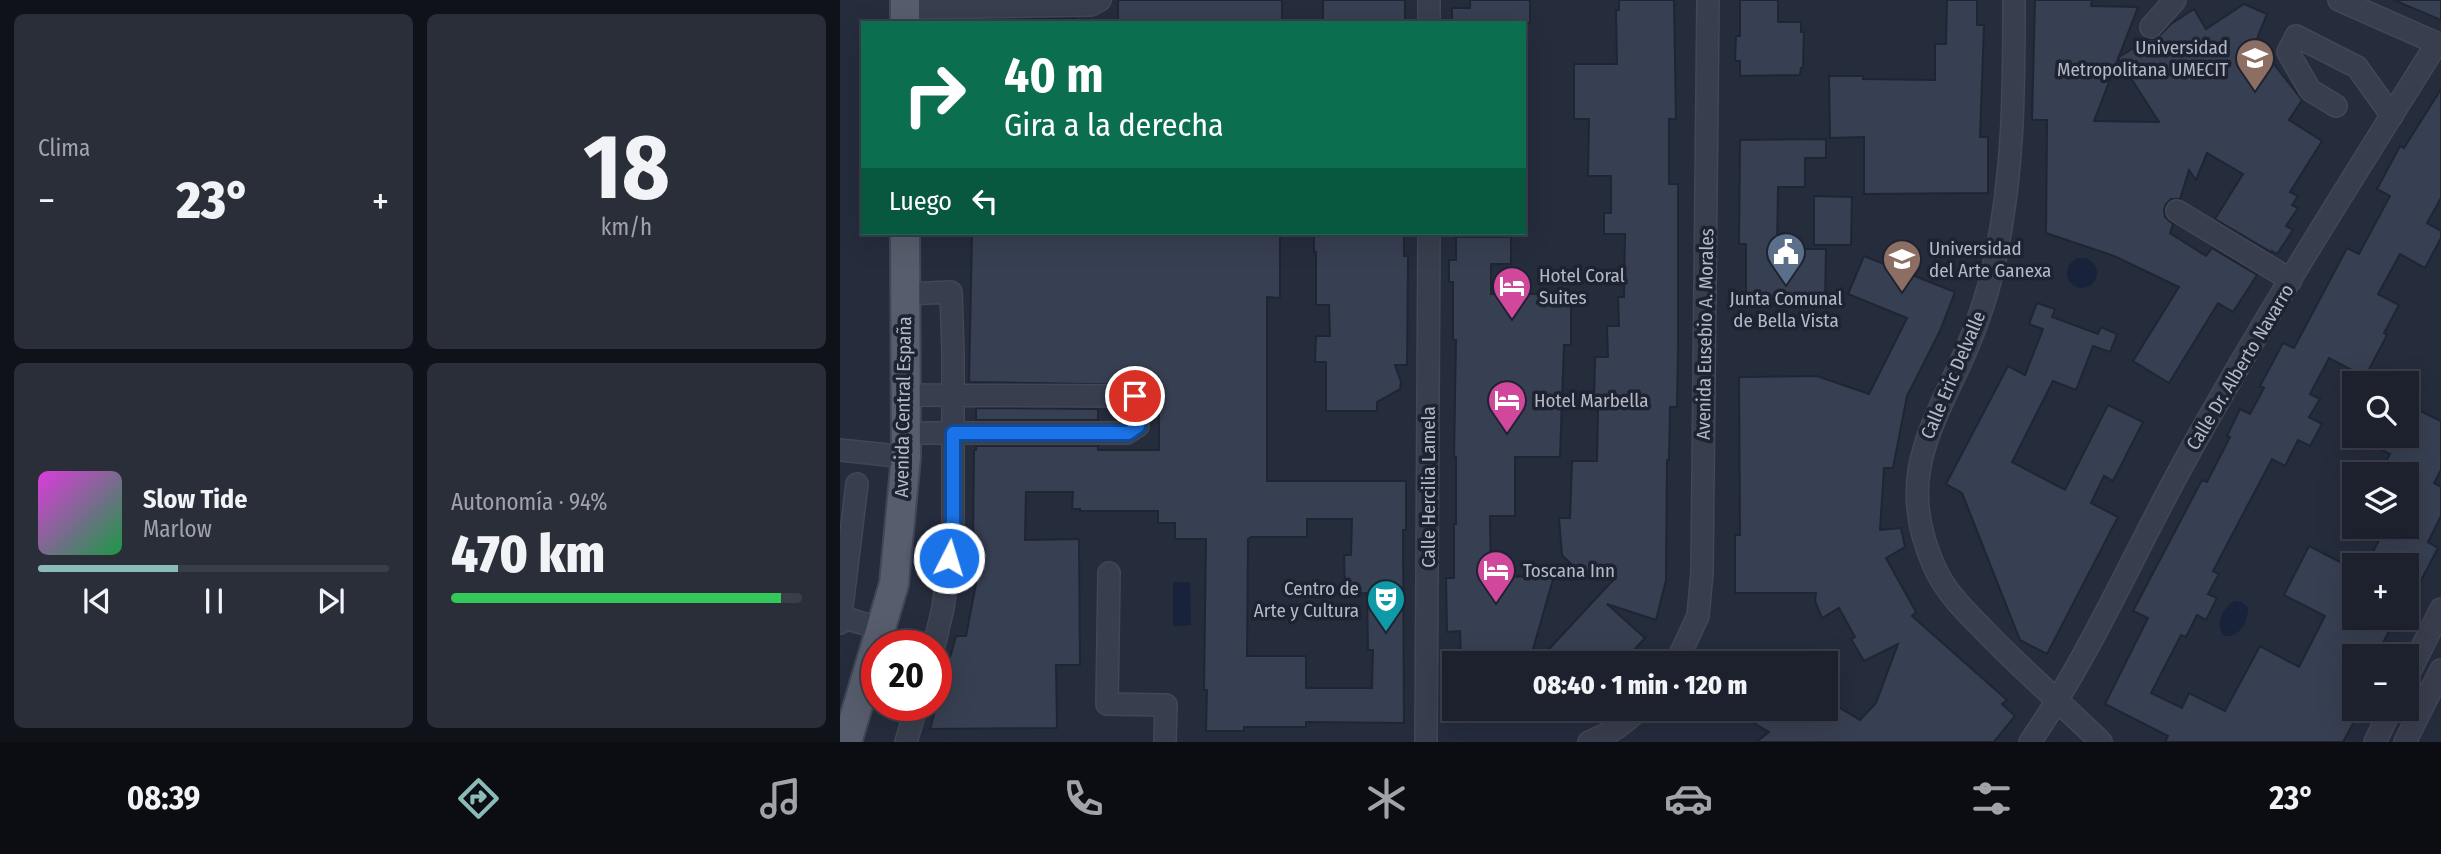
<!DOCTYPE html>
<html lang="es">
<meta charset="utf-8">
<style>
:root{--surface:#1c212d;--page:#292e39;--text:#f1f3f6;--muted:#a0a3aa;--line:#3a3e49;--accent:#8bbbb9}
body{margin:0;font-family:"Fira Sans Condensed",sans-serif;background:var(--page);color:var(--text);height:100vh;display:flex;flex-direction:column;font-size:26px;white-space:nowrap}
*{box-sizing:border-box;margin:0}
p{font-size:23px;color:var(--muted)}
.icon{flex:none;width:38px;height:38px;fill:none;stroke:currentColor;stroke-width:2;stroke-linecap:round;stroke-linejoin:round}
.map{position:relative;flex:1;overflow:hidden}
.sheet{display:flex;flex-direction:column;gap:14px;padding:14px;background:#0f1219;width:840px}
.sheet>*{flex:none}
.guide{position:absolute;left:21px;top:21px;width:665px;height:214px;border-radius:0px;box-shadow:0 7px 28px #0002,0 0 0 2px var(--line);background:#0b6e4f;color:#fff;overflow:hidden}
.buttons{position:absolute;left:1502px;top:371px;display:grid;gap:14px}
.buttons a{display:grid;place-items:center;width:77px;height:77px;border-radius:0px;background:var(--surface);box-shadow:0 7px 28px #0002,0 0 0 2px var(--line);font-size:35px}
.speed{position:absolute;left:21px;top:630px;display:flex;gap:14px;font-size:35px;font-weight:700;text-align:center}
.speed>*{display:grid;place-content:center;width:91px;height:91px;border-radius:50%;background:var(--surface);box-shadow:0 7px 28px #0002,0 0 0 2px var(--line);line-height:1}
.speed .limit{border:10px solid #d22;background:#fff;color:#111}
.pin{position:absolute;display:grid;place-items:center;width:60px;height:60px;color:#fff;margin:-30px;border:4px solid #fff;border-radius:50%;box-shadow:0 2px 7px #0007}
.me{position:absolute;width:77px;margin:-38px;rotate:5deg;stroke-linejoin:round;filter:drop-shadow(0 0 5px #0008)}
.turn{display:flex;align-items:center;gap:24px;height:147px;padding:0 28px;font-size:32px}
.turn .icon{width:91px;height:91px;stroke-width:2.5}
.turn b{display:block;font-size:49px;line-height:60px}
.then{display:flex;align-items:center;height:66px;padding:0 28px;background:#0003;gap:14px;font-size:26px}
.big{font-size:52px;font-weight:800;line-height:1.1}
.sheet .card{flex:1;display:flex;flex-direction:column;justify-content:center;gap:10px;min-width:0;padding:0 24px;border-radius:10px;background:var(--page)}
.sheet .dial{align-items:center;gap:0}
.dial b{font-size:91px;line-height:1}
.song{display:flex;align-items:center;gap:21px}
.cover{width:84px;height:84px;border-radius:10px;background:linear-gradient(135deg,hsl(300 70% 55%),hsl(140 70% 35%))}
.played{height:7px;border-radius:4px;background:linear-gradient(90deg,var(--accent) 40%,var(--line) 40%)}
.keys{display:flex;justify-content:space-around;direction:ltr}
.heat{display:flex;justify-content:space-between;align-items:center;font-size:38px;direction:ltr}
.charge{height:10px;border-radius:5px;background:linear-gradient(90deg,#34c759 94%,var(--line) 0)}
.sheet .tiles{flex:1;display:grid;gap:14px;grid-template-columns:repeat(2,1fr)}
.trip{position:absolute;left:602px;top:651px;width:396px;height:70px;border-radius:0px;background:var(--surface);box-shadow:0 7px 28px #0002,0 0 0 2px var(--line);font-weight:800;line-height:70px;text-align:center}
.dock{display:flex;height:112px;justify-content:space-around;align-items:center;background:#0b0d12;color:var(--muted)}
.dock .icon{width:49px;height:49px}
.dock .active{color:var(--accent)}
.dock b{font-size:32px;color:var(--text)}
main{display:flex;flex:1;min-height:0}
.map>svg:first-child{display:block}
.water{fill:#18223a}
.building{fill:#373f52;stroke:#1f2533;stroke-width:2;fill-rule:evenodd}
.lines{fill:none;stroke-linecap:round;stroke-linejoin:round}
.minor-casing{stroke:#414756;stroke-width:24}
.major-casing{stroke:#414756;stroke-width:32}
.minor{stroke:#383e4d;stroke-width:21}
.major{stroke:#575d6c;stroke-width:28}
.route-casing{stroke:#114b97;stroke-width:18}
.route{stroke:#1a73e8;stroke-width:12}
.labels{text-anchor:middle;dominant-baseline:central;stroke-width:7;stroke-linejoin:round;paint-order:stroke}
.poi-label{font-size:19px;fill:#b4b9c8;stroke:#1e2331;text-anchor:start}
.street-label{font-size:19px;fill:#b4b9c8;stroke:#1e2331}
</style>
<main>
<section class="sheet">
<div class="tiles">
<div class="card"><p>Clima</p>
<div class="heat"><a>−</a><b class="big">23°</b><a>+</a></div>
</div>
<div class="card dial"><b>18</b><p>km/h</p></div>
<div class="card">
<div class="song"><i class="cover"></i><div><b>Slow Tide</b><p>Marlow</p></div></div>
<div class="played"></div>
<div class="keys"><svg class="icon" aria-label="previous" viewBox="0 0 24 24"><path d="M18 5L8 12l10 7zM5 5v14"/></svg><svg class="icon" aria-label="pause" viewBox="0 0 24 24"><path d="M8 5v14M16 5v14"/></svg><svg class="icon" aria-label="next" viewBox="0 0 24 24"><path d="M6 5l10 7-10 7zM19 5v14"/></svg></div>
</div>
<div class="card"><p>Autonomía · 94%</p><b class="big">470 km</b><div class="charge"></div></div>
</div>
</section>
<div class="map">
<svg width="1601" height="742" viewBox="0 0 1601 742">
<rect width="100%" height="100%" fill="#252c3c"/>
<!-- water -->
<path class="water" d="M1227 273a15 15 0 1 1 30 0a15 15 0 1 1-30 0Z
M333,582H350L351,625L333,626Z
M1395,601L1402,602L1408,608C1408,623 1400,637 1384,636C1375,625 1382,607 1395,601Z"/>
<!-- building -->
<path class="building" d="M278,0H442V23H278Z
M483,0H565V23H483Z
M630,0H690V23H612V8H630Z
M779,0H834L836,119H829V184H838V348L837,407H830L829,460H827L826,580L816,620L767,604L805,638L782,663H696L775,578L736,569L722,555L719,518H730L732,461H757L758,407L754,406L755,357H768L767,326H779L778,297H784L785,234H764V213H771V176H748L749,119H734V64H777L776,10H779Z
M900,0H938V22H961V32H964L963,68H961L960,75L900,76V61H895L896,36H900Z
M1107,0H1137V25H1144L1140,137H1148V193L1024,194V137L990,138L989,76H1023V79L1095,80V44H1106Z
M1195,0H1252L1251,6L1298,7L1254,121L1319,122L1278,58L1307,39H1316L1331,24L1354,9L1366,29L1404,4L1427,14L1416,41L1462,100L1449,120L1482,141L1450,192L1458,196L1452,205L1458,208L1446,226L1453,230L1437,254L1432,251L1431,252L1375,219L1403,174L1367,153L1356,180L1349,170L1340,199H1331L1326,204L1324,210L1325,217L1333,224L1330,233L1366,256L1372,248L1417,275L1393,312L1378,303L1329,383L1293,361L1339,287L1274,256L1206,233L1207,120H1192Z
M1554,0H1601V20Z
M235,18V23H138V20Z
M1601,89V198L1587,223L1601,231V238L1585,268L1560,254L1538,294L1559,305L1544,333L1547,335L1525,377L1489,358L1470,394L1480,399L1469,417L1482,424L1470,446L1458,440L1445,466L1432,459L1373,571L1379,574L1368,594L1377,598L1366,620L1357,615L1346,637L1341,635L1311,693L1342,708L1349,693L1385,711L1420,646L1459,667L1485,616L1444,595L1469,546L1514,569V618H1556L1536,656H1514V709H1521L1503,742H1325L1328,736L1265,704L1308,618L1293,611L1362,480L1367,482L1390,437L1387,436L1400,409L1410,414L1424,388L1420,386L1443,343L1454,348L1507,248L1519,254L1550,196L1537,189L1560,146L1564,148Z
M986,139V158H965V187H938L937,249H986L985,304H906V244H899L900,140Z
M974,196L1012,197L1011,245H974Z
M132,233H440V298L427,297V481H566V530H563L564,723L466,722V727H404V731H366L367,690H364L366,539H335V523H318V511H240V509H232L233,492H186L185,540L239,539L240,665H216L217,728L90,729L116,636H126L136,584L138,540H133L134,450H136V446H258V450H319V395H309L301,385L129,382ZM467,519H512L511,555H504L505,594L527,593L528,650H533L532,688H466V656H407L408,539L411,537H467Z
M474,233H564V256H568L567,365H555L561,382L560,389L537,402V411H486V362H475L476,336H490L489,305H476V252H474Z
M616,237H671V264H651V294H731V345H724L720,457H675V516H650L651,577L714,576L689,663H621L620,631L607,632L606,578H614V524H616V457H614L616,340H613V282H609V260H616Z
M1024,256L1115,292L1100,331L1067,396L1053,468H1044L1040,530L1061,528L1065,547L1046,558L1076,612L1072,616L1167,700L1162,704L1175,716L1154,742H916L929,732L890,709H985V699L1020,720L1036,703L1058,644L1024,661L1011,639L1015,637L999,608L982,618L975,601L976,593H895V535H900L899,377L977,376L1029,394L1067,318L1008,294Z
M1197,303L1215,309L1212,317L1258,334L1261,327L1277,334L1270,352L1253,346L1236,390L1213,381L1172,462L1225,490L1268,405L1303,422L1273,481L1264,476L1251,503L1278,517L1207,654L1180,640L1122,493L1106,484L1168,366L1185,375L1203,329L1189,324Z
M1566,404L1601,421V470L1594,483L1601,487V516L1588,542L1598,548L1566,609V565H1526L1546,527H1566V474H1540L1550,454L1534,446L1540,436H1566Z
M136,408L258,409V420H136Z"/>
<g class="lines">
<defs>
<path id="minor" d="M1174,0C1174,90 1174,175 1154,264C1147,298 1134,333 1120,364C1086,437 1058,485 1094,566C1104,590 1124,610 1142,628C1180,668 1222,704 1261,742
M1499,0L1601,45
M65,8L251,5L260,0
M589,23V0
M1311,27L1335,0
M1496,106L1470,90L1448,52L1456,36L1517,67L1552,116
M1337,211L1451,280
M65,294L111,292L113,352V532L103,608L94,646
M66,433H287L298,426L299,404L295,396L66,395
M0,450L66,457
M269,573L267,704L326,705L325,742
M2,617L41,629
M0,623L17,484
M836,663L858,616L862,573L868,0
M1566,679L1601,609
M66,742L77,705
M586,742L589,233
M749,742C768,735 785,723 799,709
M1190,742C1250,655 1292,557 1343,464C1422,321 1510,182 1597,43
M1535,742L1551,709
M1565,742L1601,670"/>
<path id="major" d="M65,0V23
M7,742L54,584L66,457L65,233"/>
</defs>
<!-- minor casing -->
<use href="#minor" class="minor-casing"/>
<!-- major casing -->
<use href="#major" class="major-casing"/>
<!-- minor -->
<use href="#minor" class="minor"/>
<!-- major -->
<use href="#major" class="major"/>
</g>
<g class="lines">
<defs>
<path id="route" d="M109,558L113,532V433H288L298,426L299,404L295,396"/>
</defs>
<!-- route casing -->
<use href="#route" class="route-casing"/>
<!-- route -->
<use href="#route" class="route"/>
</g>
<!-- icons -->
<defs>
<symbol id="university-pin" viewBox="-11 -11 22 30"><path d="M0 17L-7.5 6A9.5 9.5 0 1 1 7.5 6Z" fill="#8d6e63" stroke="#1e2331"/><path d="M0-5L7-2L0 1L-7-2ZM-4 1L0 2.5L4 1V4Q0 6-4 4Z" fill="#fff"/></symbol>
<symbol id="civic-pin" viewBox="-11 -11 22 30"><path d="M0 17L-7.5 6A9.5 9.5 0 1 1 7.5 6Z" fill="#5c6f8a" stroke="#1e2331"/><path d="M-.6-6.5H3V-4.5H.6V-3L4-1V1h2V6H-6V1h2V-1L-.6-3ZM-1.2 2.5V6h2.4V2.5Z" fill="#fff"/></symbol>
<symbol id="hotel-pin" viewBox="-11 -11 22 30"><path d="M0 17L-7.5 6A9.5 9.5 0 1 1 7.5 6Z" fill="#d1479c" stroke="#1e2331"/><path d="M-6-4.5h1.5V1H6V5H4.5V3h-9V5H-6ZM-4 0a1.8 1.8 0 1 1 3.6 0ZM.5 0V-2.5h3Q6-2.5 6 0Z" fill="#fff"/></symbol>
<symbol id="theatre-pin" viewBox="-11 -11 22 30"><path d="M0 17L-7.5 6A9.5 9.5 0 1 1 7.5 6Z" fill="#0f9aa8" stroke="#1e2331"/><path d="M-5-5.5Q0-4 5-5.5V0Q5 5 0 6Q-5 5-5 0ZM-3.3-2.5H-1v1.5H-3.3ZM1-2.5H3.3v1.5H1ZM-2.8 1Q0 5.5 2.8 1Z" fill="#fff"/></symbol>
</defs>
<g fill-rule="evenodd">
<use href="#university-pin" x="1393" y="36" width="44" height="60"/>
<use href="#civic-pin" x="924" y="230" width="44" height="60"/>
<use href="#university-pin" x="1040" y="237" width="44" height="60"/>
<use href="#hotel-pin" x="650" y="264" width="44" height="60"/>
<use href="#hotel-pin" x="645" y="378" width="44" height="60"/>
<use href="#hotel-pin" x="634" y="548" width="44" height="60"/>
<use href="#theatre-pin" x="524" y="577" width="44" height="60"/>
</g>
<g class="labels">
<!-- poi labels -->
<g class="poi-label">
<text x="1388" y="47" text-anchor="end">Universidad<tspan x="1388" dy="22">Metropolitana UMECIT</tspan></text>
<text x="1089" y="248">Universidad<tspan x="1089" dy="22">del Arte Ganexa</tspan></text>
<text x="699" y="275">Hotel Coral<tspan x="699" dy="22">Suites</tspan></text>
<text x="946" y="298" text-anchor="middle">Junta Comunal<tspan x="946" dy="22">de Bella Vista</tspan></text>
<text x="694" y="400">Hotel Marbella</text>
<text x="683" y="570">Toscana Inn</text>
<text x="519" y="588" text-anchor="end">Centro de<tspan x="519" dy="22">Arte y Cultura</tspan></text>
</g>
<!-- street labels -->
<g class="street-label">
<text transform="translate(865 334) rotate(-89)">Avenida Eusebio A. Morales</text>
<text transform="translate(1400 367) rotate(-59)">Calle Dr. Alberto Navarro</text>
<text transform="translate(1113 375) rotate(-67)">Calle Eric Delvalle</text>
<text transform="translate(63 407) rotate(-89)">Avenida Central España</text>
<text transform="translate(588 487) rotate(-90)">Calle Hercilia Lamela</text>
</g>
</g>
</svg>
<div class="buttons">
<a><svg class="icon" aria-label="search" viewBox="0 0 24 24"><circle cx="10" cy="10" r="6"/><path d="M15 15l6 6"/></svg></a>
<a><svg class="icon" aria-label="layers" viewBox="0 0 24 24"><path d="M12 4l9 5-9 5-9-5zM3 14l9 5 9-5"/></svg></a>
<a>+</a>
<a>−</a>
</div>
<div class="speed"><div class="limit">20</div></div>
<div class="pin" style="left:295px;top:396px;background:#d93025"><svg class="icon" aria-label="arrive" viewBox="0 0 24 24"><path d="M6 21V4h12l-3 4 3 4H6"/></svg></div>
<svg class="me" style="left:109px;top:558px" viewBox="-20 -20 40 40"><circle r="17" fill="#1a73e8" stroke="#fff" stroke-width="3"/><path d="M0-11L8 9 0 5-8 9z" fill="#fff"/></svg>
<div class="trip">08:40 · 1 min · 120 m</div>
<div class="guide">
<div class="turn"><svg class="icon" aria-label="right" viewBox="0 0 24 24"><path d="M7 20v-9h11M14 6l5 5-5 5"/></svg><div><b>40 m</b>Gira a la derecha</div></div>
<div class="then">Luego<svg class="icon" aria-label="left" viewBox="0 0 24 24"><path d="M17 20v-9H6M10 6l-5 5 5 5"/></svg></div>
</div>
</div>
</main>
<nav class="dock">
<b>08:39</b>
<svg class="icon active" aria-label="directions" viewBox="0 0 24 24"><path d="M12 3l9 9-9 9-9-9zM9 14v-3h6M13 9l2 2-2 2"/></svg>
<svg class="icon" aria-label="music" viewBox="0 0 24 24"><path d="M9 18V5l10-2v13"/><circle cx="6" cy="18" r="3"/><circle cx="16" cy="16" r="3"/></svg>
<svg class="icon" aria-label="phone" viewBox="0 0 24 24"><path d="M5 4h4l2 5-3 2q2 4 5 5l2-3 5 2v4C11 20 4 13 5 4z"/></svg>
<svg class="icon" aria-label="climate" viewBox="0 0 24 24"><path d="M12 3v18M4 7l16 10M4 17L20 7"/></svg>
<svg class="icon" aria-label="car" viewBox="0 0 24 24"><path d="M5 17H2v-5l4-1 3-4h7l3 4 3 1v5h-3M9 17h6M6 11h13"/><circle cx="7" cy="17" r="2"/><circle cx="17" cy="17" r="2"/></svg>
<svg class="icon" aria-label="filters" viewBox="0 0 24 24"><path d="M4 7h16M4 17h16"/><circle cx="9" cy="7" r="2"/><circle cx="15" cy="17" r="2"/></svg>
<b>23°</b>
</nav>
